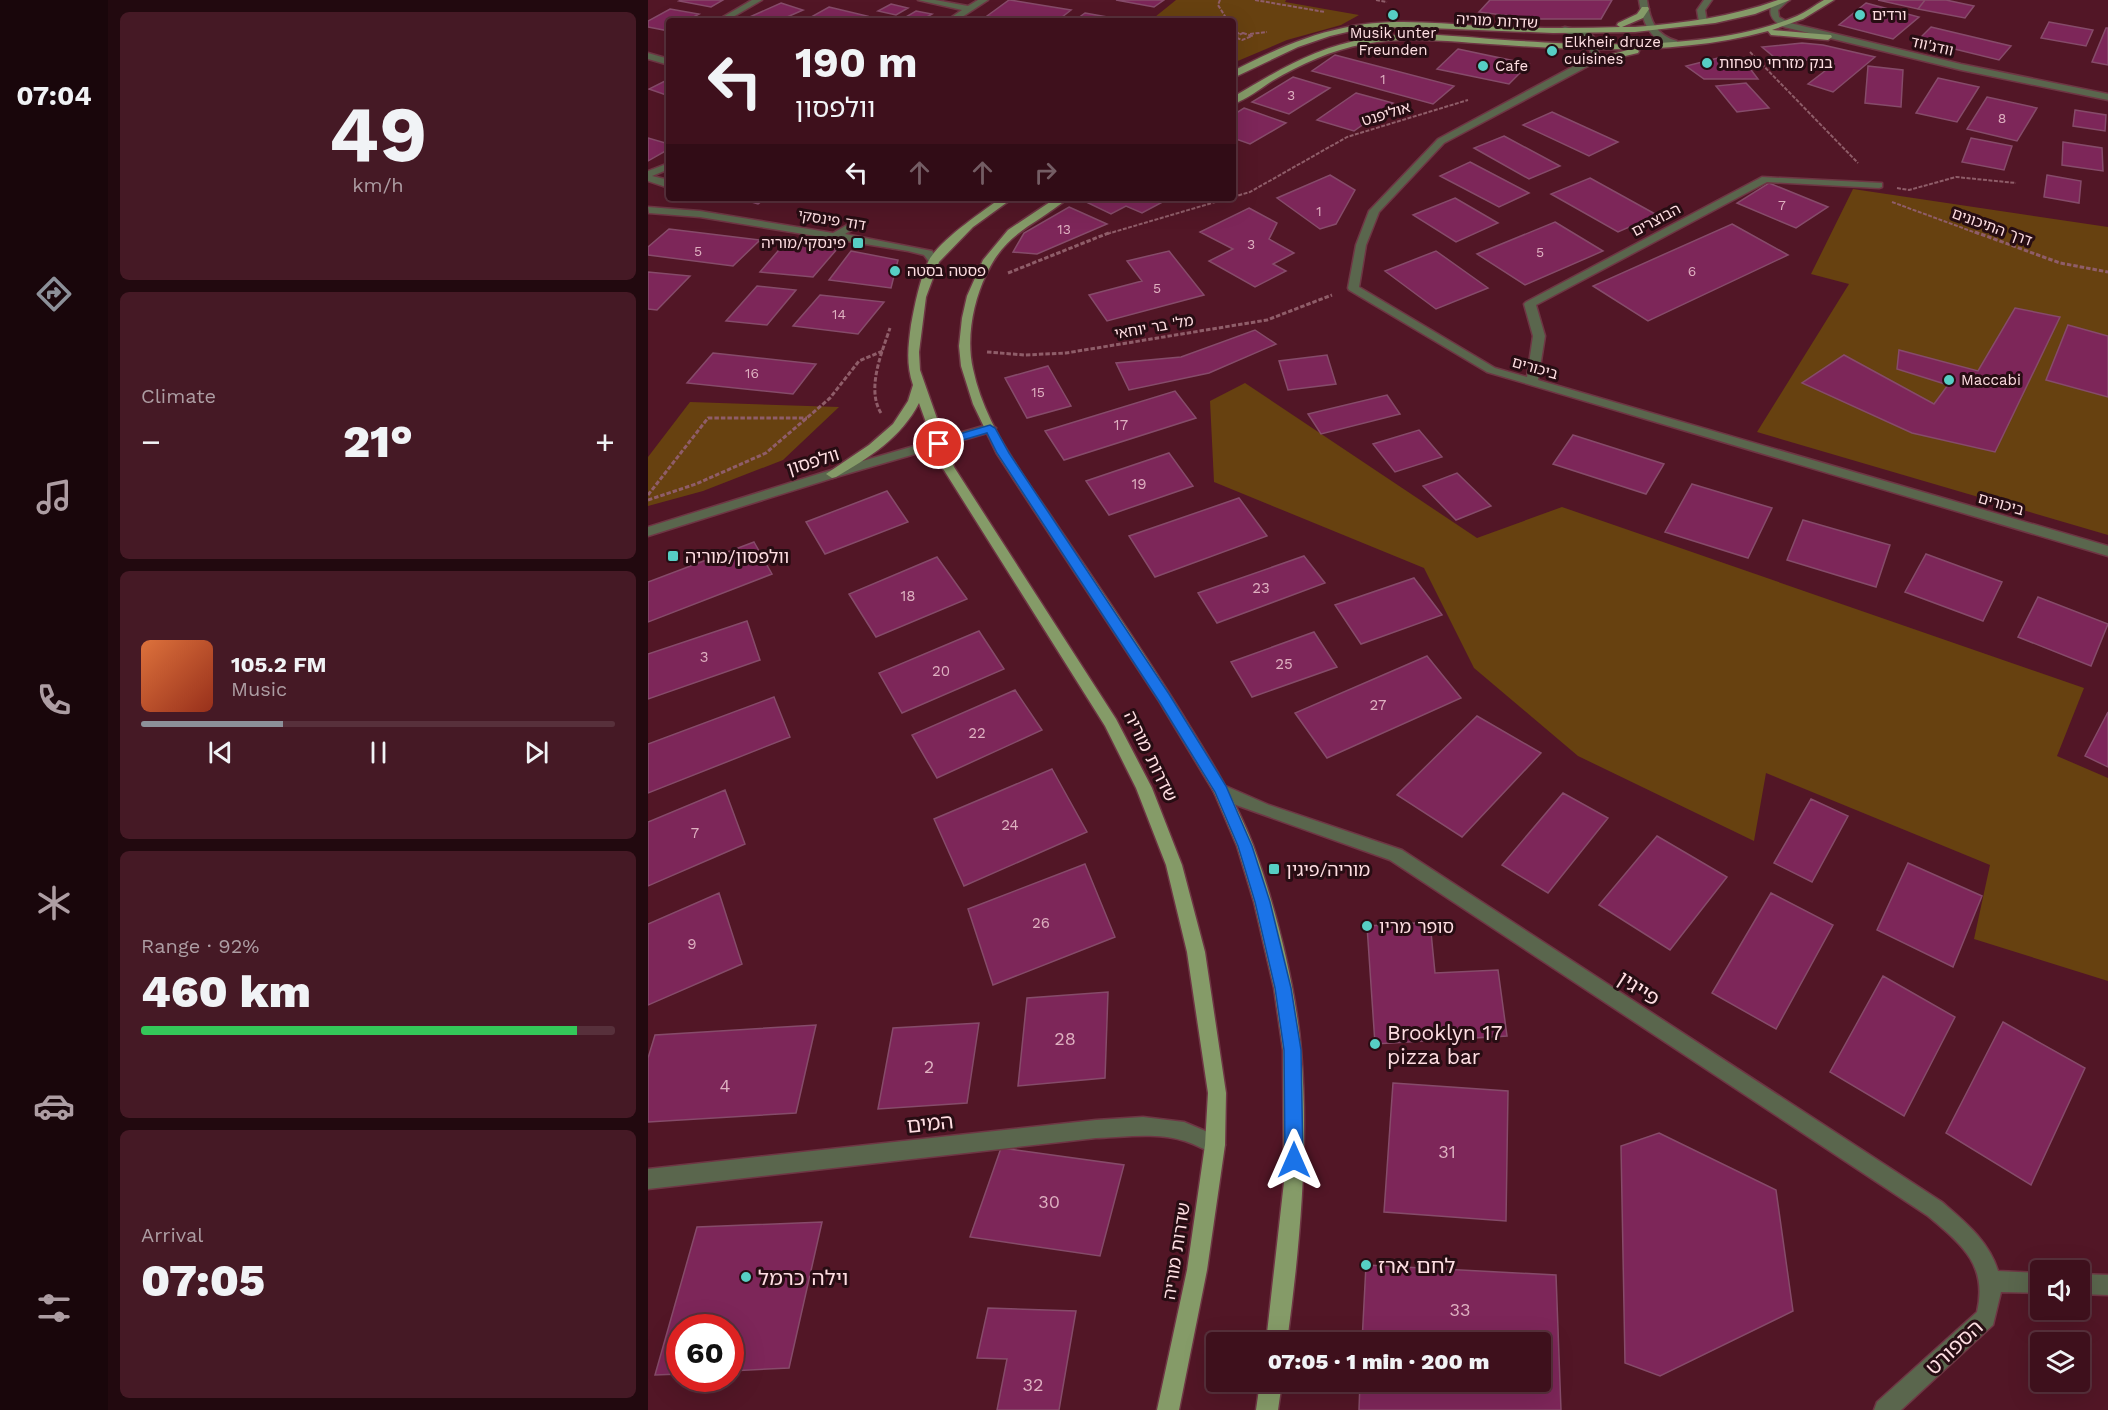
<!DOCTYPE html>
<meta charset="utf-8">
<style>
:root{--surface:#3e101c;--page:#451925;--text:#f1f3f6;--muted:#ad9da3;--line:#57303b;--accent:#8c9099}
body{margin:0;font-family:"Work Sans","Noto Sans Hebrew",sans-serif;background:var(--page);color:var(--text);height:100vh;display:flex;flex-direction:column;font-size:22px;white-space:nowrap}
*{box-sizing:border-box;margin:0}
p{font-size:20px;color:var(--muted)}
.icon{flex:none;width:33px;height:33px;fill:none;stroke:currentColor;stroke-width:2;stroke-linecap:round;stroke-linejoin:round}
.map{position:relative;flex:1;overflow:hidden}
.details{display:flex;flex-direction:column;gap:12px;padding:12px;background:#22090f;width:540px}
.details>*{flex:none}
.guide{position:absolute;left:18px;top:18px;width:570px;height:183px;border-radius:6px;box-shadow:0 6px 24px #0002,0 0 0 2px var(--line);background:#3e101c;color:var(--text);overflow:hidden}
.tools{position:absolute;left:1382px;top:1260px;display:grid;gap:12px}
.tools a{display:grid;place-items:center;width:60px;height:60px;border-radius:6px;background:var(--surface);box-shadow:0 6px 24px #0002,0 0 0 2px var(--line);font-size:30px}
.speed{position:absolute;left:18px;top:1314px;display:flex;gap:12px;font-size:30px;font-weight:700;text-align:center}
.speed>*{display:grid;place-content:center;width:78px;height:78px;border-radius:50%;background:var(--surface);box-shadow:0 6px 24px #0002,0 0 0 2px var(--line);line-height:1}
.speed .limit{border:9px solid #d22;background:#fff;color:#111}
.pin{position:absolute;display:grid;place-items:center;width:51px;height:51px;color:#fff;margin:-26px;border:3px solid #fff;border-radius:50%;box-shadow:0 2px 6px #0007}
.me{position:absolute;width:66px;margin:-33px;rotate:0deg;stroke-linejoin:round;filter:drop-shadow(0 0 4px #0008)}
.turn{display:flex;align-items:center;gap:21px;height:126px;padding:0 30px;font-size:27px}
.turn .icon{width:78px;height:78px;stroke-width:2.5}
.turn b{display:block;font-size:42px;line-height:51px}
.lanes{display:flex;align-items:center;height:57px;padding:0 30px;background:#0003;justify-content:center;gap:30px;direction:ltr}
.lanes .off{opacity:.35}
.big{font-size:45px;font-weight:800;line-height:1.1}
.details .widget{flex:1;display:flex;flex-direction:column;justify-content:center;gap:9px;min-width:0;padding:0 21px;border-radius:9px;background:var(--page)}
.details .dial{align-items:center;gap:0}
.dial b{font-size:78px;line-height:1}
.song{display:flex;align-items:center;gap:18px}
.cover{width:72px;height:72px;border-radius:9px;background:linear-gradient(135deg,hsl(20 70% 55%),hsl(10 70% 35%))}
.played{height:6px;border-radius:3px;background:linear-gradient(90deg,var(--accent) 30%,var(--line) 30%)}
.keys{display:flex;justify-content:space-around;direction:ltr}
.heat{display:flex;justify-content:space-between;align-items:center;font-size:33px;direction:ltr}
.charge{height:9px;border-radius:4px;background:linear-gradient(90deg,#34c759 92%,var(--line) 0)}
.trip{position:absolute;left:558px;top:1332px;width:345px;height:60px;border-radius:6px;background:var(--surface);box-shadow:0 6px 24px #0002,0 0 0 2px var(--line);font-weight:800;line-height:60px;text-align:center}
main{display:flex;flex:1;min-height:0}
.menu{display:flex;flex-direction:column;width:108px;justify-content:space-around;align-items:center;background:#19060b;color:var(--muted)}
.menu .icon{width:42px;height:42px}
.menu .active{color:var(--accent)}
.menu b{font-size:27px;color:var(--text)}
.map>svg:first-child{display:block}
.green{fill:#674110}
.building{fill:#7d2659;stroke:#864b6a;stroke-width:1.5}
.lines{fill:none;stroke-linecap:round;stroke-linejoin:round}
.minor-casing{stroke:#6e3644;stroke-width:3}
.major-casing{stroke:#6e3644;stroke-width:3}
.path-far1{stroke:#8f5d69;stroke-width:2;stroke-dasharray:4 1.5;stroke-linecap:butt}
.path{stroke:#8f5d69;stroke-width:3;stroke-dasharray:4.5 2;stroke-linecap:butt}
.minor{fill:#5a664d;fill-rule:evenodd}
.major{fill:#859b68;fill-rule:evenodd}
.route{fill:#1a73e8;stroke:#114b97;stroke-width:1.5}
.poi-dot{fill:#56cec4;stroke:#270d13;stroke-width:2}
.labels{text-anchor:middle;dominant-baseline:central;stroke-width:6;stroke-linejoin:round;paint-order:stroke}
.far-number-label{font-size:14px;fill:#deb0c0}
.far-poi-label{font-size:15px;fill:#fedee2;stroke:#270d13;text-anchor:start}
.far-street-label{font-size:15px;fill:#fedee2;stroke:#270d13}
.number-label{font-size:15px;fill:#deb0c0}
.street-label{font-size:18px;fill:#fedee2;stroke:#270d13}
.poi-label{font-size:18px;fill:#fedee2;stroke:#270d13;text-anchor:start}
.near-number-label{font-size:18px;fill:#deb0c0}
.near-street-label{font-size:21px;fill:#fedee2;stroke:#270d13}
.near-poi-label{font-size:21px;fill:#fedee2;stroke:#270d13;text-anchor:start}
</style>
<main>
<nav class="menu">
<b>07:04</b>
<svg class="icon active" aria-label="directions" viewBox="0 0 24 24"><path d="M12 3l9 9-9 9-9-9zM9 14v-3h6M13 9l2 2-2 2"/></svg>
<svg class="icon" aria-label="music" viewBox="0 0 24 24"><path d="M9 18V5l10-2v13"/><circle cx="6" cy="18" r="3"/><circle cx="16" cy="16" r="3"/></svg>
<svg class="icon" aria-label="phone" viewBox="0 0 24 24"><path d="M5 4h4l2 5-3 2q2 4 5 5l2-3 5 2v4C11 20 4 13 5 4z"/></svg>
<svg class="icon" aria-label="climate" viewBox="0 0 24 24"><path d="M12 3v18M4 7l16 10M4 17L20 7"/></svg>
<svg class="icon" aria-label="car" viewBox="0 0 24 24"><path d="M5 17H2v-5l4-1 3-4h7l3 4 3 1v5h-3M9 17h6M6 11h13"/><circle cx="7" cy="17" r="2"/><circle cx="17" cy="17" r="2"/></svg>
<svg class="icon" aria-label="filters" viewBox="0 0 24 24"><path d="M4 7h16M4 17h16"/><circle cx="9" cy="7" r="2"/><circle cx="15" cy="17" r="2"/></svg>
</nav>
<section class="details">
<div class="widget dial"><b>49</b><p>km/h</p></div>
<div class="widget"><p>Climate</p>
<div class="heat"><a>−</a><b class="big">21°</b><a>+</a></div>
</div>
<div class="widget">
<div class="song"><i class="cover"></i><div><b>105.2 FM</b><p>Music</p></div></div>
<div class="played"></div>
<div class="keys"><svg class="icon" aria-label="previous" viewBox="0 0 24 24"><path d="M18 5L8 12l10 7zM5 5v14"/></svg><svg class="icon" aria-label="pause" viewBox="0 0 24 24"><path d="M8 5v14M16 5v14"/></svg><svg class="icon" aria-label="next" viewBox="0 0 24 24"><path d="M6 5l10 7-10 7zM19 5v14"/></svg></div>
</div>
<div class="widget"><p>Range · 92%</p><b class="big">460 km</b><div class="charge"></div></div>
<div class="widget"><p>Arrival</p><b class="big">07:05</b></div>
</section>
<div class="map">
<svg width="1460" height="1410" viewBox="0 0 1460 1410">
<rect width="100%" height="100%" fill="#521626"/>
<!-- green -->
<path class="green" d="M528,0H638L637,2L711,15L693,25L639,40L585,63V21H502Z
M1205,189L1460,227V535L1109,432L1201,284L1163,274Z
M597,383L829,538L914,507L1436,688L1409,756L1460,778V981L1326,939L1342,865L1118,773L1106,841L930,756L826,668L776,568L566,482L562,401Z
M42,402L191,407L135,460L55,491L0,506V457Z"/>
<!-- building -->
<path class="building" d="M33,0H75L63,7L31,1Z
M361,0H362L423,10L409,21H370L339,16Z
M468,0H516L506,7Z
M842,0H964L953,19H886L831,12Z
M1230,0H1277L1270,9Z
M1277,0H1298L1326,6L1317,18L1270,9Z
M133,3L155,10L130,21L95,20Z
M1218,3L1271,17L1245,39L1191,25Z
M243,4L260,8L248,15L230,11Z
M181,7L219,16L210,21H156Z
M22,9L51,14L38,21H21V31L0,27V21Z
M268,11L284,14L272,21H251Z
M437,13L482,21H426Z
M1401,22L1445,30L1438,46L1393,38Z
M1283,27L1363,46L1351,60L1270,40Z
M1458,28H1460V65L1444,62Z
M1154,43L1175,45L1227,57L1185,92L1160,84L1186,64L1168,60H1144L1132,62L1114,47Z
M810,49L881,64L861,84L789,69Z
M687,55L806,86L785,104L664,71Z
M1074,57L1094,58L1110,79H1056L1038,66Z
M1220,66L1255,70L1253,107L1217,103Z
M645,77L682,88L641,114L604,102Z
M1290,78L1331,87L1309,122L1268,113Z
M21,79V96L1,89Z
M1098,83L1121,108L1089,112L1068,86Z
M708,93L745,103L706,131L669,120Z
M1339,97L1389,108L1369,141L1319,129Z
M596,108L638,123L602,144L585,138V115Z
M1427,110L1458,115L1457,131L1425,126Z
M904,112L970,142L941,156L875,125Z
M856,136L912,166L881,179L826,148Z
M0,138L21,144V149L0,161Z
M1323,138L1364,146L1356,170L1314,162Z
M1415,142L1454,148L1455,171L1414,165Z
M822,162L881,193L851,207L792,176Z
M682,175L707,190L688,224L672,229L629,198Z
M1399,175L1433,181L1431,203L1396,197Z
M942,178L1009,215L970,232L903,194Z
M1121,183L1180,207L1148,228L1089,203Z
M90,198H118L110,204Z
M430,198H522L494,213L478,206L463,214Z
M807,198L850,223L808,242L765,215Z
M421,207L459,224L389,254L365,252L376,233Z
M601,208L629,223L621,239L646,253L625,264L638,271L607,287L561,261L585,249L552,232Z
M907,222L955,251L877,285L829,254Z
M1084,224L1140,255L1000,321L945,286Z
M21,229L112,240L85,266L0,255V247Z
M136,244L189,249L165,277L112,272Z
M203,251L250,260L243,288L181,280Z
M521,251L556,295L459,321L441,295L494,281L479,261Z
M788,251L840,288L788,309L737,271Z
M0,272L42,276L9,310L0,309Z
M109,286L148,290L119,325L78,321Z
M172,295L236,302L210,334L145,326Z
M1367,308L1412,317L1347,452L1264,433L1154,383L1196,355L1286,404L1300,385L1249,369L1251,350L1330,371Z
M1420,325L1460,336V397L1398,380Z
M607,330L628,344L561,373L481,390L468,363L533,357Z
M65,353L168,364L145,394L39,383Z
M679,355L688,384L640,390L631,361Z
M400,366L423,406L379,418L357,378Z
M527,391L548,418L416,460L397,431Z
M739,395L752,414L673,434L660,414Z
M771,430L794,457L747,472L725,444Z
M925,435L1016,464L998,494L905,464Z
M521,453L545,486L461,515L438,481Z
M809,473L843,506L808,520L775,486Z
M1044,484L1124,508L1100,558L1017,532Z
M239,491L260,522L177,554L158,522Z
M591,498L619,536L507,577L481,536Z
M1155,520L1242,545L1228,587L1139,560Z
M106,542L124,574L0,622V582Z
M1278,554L1354,582L1335,621L1257,592Z
M656,556L677,583L569,623L550,593Z
M289,557L319,599L228,637L201,594Z
M766,578L794,615L713,644L687,605Z
M1390,597L1460,624L1443,666L1370,637Z
M99,621L112,660L0,699V654Z
M331,631L356,669L254,713L231,673Z
M666,632L689,667L604,697L583,662Z
M779,656L813,698L679,758L647,713Z
M367,690L394,730L289,778L264,735Z
M126,697L142,737L0,793V744Z
M1460,712V767L1437,756Z
M829,716L893,753L814,837L749,795Z
M404,769L439,832L316,886L286,819Z
M77,790L97,844L0,886V822Z
M915,793L960,818L900,893L854,865Z
M1163,799L1200,816L1164,882L1126,863Z
M1009,836L1079,877L1022,950L951,905Z
M1260,863L1334,896L1305,967L1229,930Z
M437,864L467,937L345,985L320,909Z
M71,893L94,964L0,1005V924Z
M1123,893L1185,925L1128,1029L1064,993Z
M782,922L787,973L850,970L859,1036L727,1044L719,926Z
M1235,976L1307,1017L1256,1116L1182,1072Z
M460,992L457,1078L370,1086L379,998Z
M1355,1022L1437,1068L1383,1185L1298,1133Z
M331,1023L319,1103L230,1109L245,1028Z
M168,1025L148,1113L0,1122V1058L7,1035Z
M745,1083L860,1091L858,1221L736,1212Z
M1011,1133L1128,1190L1145,1311L1012,1376L977,1363L973,1146Z
M353,1148L476,1165L452,1256L322,1237Z
M174,1222L141,1368L82,1371V1328H32V1374L7,1375L49,1227Z
M718,1265L908,1275L913,1410H711L712,1382H892V1342H714Z
M340,1308L428,1311L411,1410H349L359,1359L329,1358Z"/>
<g class="lines">
<defs>
<path id="minor" d="M104,0H114L78,21H68Z
M270,0H287L320,6L330,0H340L308,21H298L314,10Z
M991,0H999C1002,21 1008,35 1029,41V45C1003,46 994,21 991,0Z
M1056,0H1064L1057,10L1059,22L1055,24L1051,22L1049,10Z
M1132,0L1140,1L1130,10L1131,17L1142,23L1313,64L1460,94V100L1313,70L1136,27C1128,23 1120,17 1123,7Z
M917,27L936,31L945,36L951,53L946,63L796,143L731,212L718,245L711,287L847,368L879,377L885,336L876,304L878,302L1114,177L1234,183V187L1231,188L1119,182L888,305L897,336L890,380L1460,546V556L839,372L701,290L700,288L708,245L721,211L790,139L939,59L943,53L938,39L914,32V28Z
M0,53L21,59V65L0,59Z
M21,163V169L4,176L21,180V188L0,181V171Z
M0,207L52,211L185,233L208,220L213,223L212,225L197,234L284,251L291,261L290,263H282L276,255L260,251L52,217L1,213Z
M342,424L348,428L346,431L188,477L0,536V527L180,471Z
M573,784L621,805L754,850L1294,1202C1317,1222 1341,1241 1350,1271L1392,1273V1293L1353,1292L1345,1325L1253,1410H1226L1229,1402L1329,1312C1340,1264 1313,1244 1280,1216L742,860L588,805L567,794L565,790L567,786Z
M495,1117L536,1122L574,1138L577,1145L574,1152L567,1154C557,1150 547,1144 537,1141C508,1132 477,1137 448,1138L0,1189V1169L448,1120Z
M1431,1274L1460,1275V1295L1431,1294Z"/>
<path id="major" d="M1130,0H1142L1107,14L1067,23L987,32L905,33L757,27L712,29L682,36L650,47L585,78V71C620,53 656,36 695,28C739,18 786,23 831,26C878,28 925,29 972,27L969,25L970,23L989,14L994,7H1000L1001,9L995,18L974,27H987C1036,23 1083,17 1130,0Z
M1176,0H1186L1155,19L1124,30L1183,35L1184,37L1180,40L1123,35L1120,31C1036,54 943,51 857,45C810,43 763,35 717,44C683,50 653,64 624,81C612,89 599,99 585,104V97C627,72 668,47 717,39C763,30 810,37 857,40C944,46 1067,51 1149,16C1158,12 1167,5 1176,0Z
M987,48L991,51L990,53L943,64L939,61Z
M353,198H365L325,227L291,262L278,297L271,352L272,370L306,467L468,719L504,788L534,865L557,952L578,1093L577,1145L559,1270L531,1410H509L539,1270L557,1145L560,1093L539,952L518,865L488,788L457,726L294,467L271,403C253,438 222,457 188,477L184,478L178,474L221,445L245,424L260,401L265,385C258,364 260,347 263,325C267,304 271,282 280,262C290,241 334,212 353,198Z
M408,198H420C387,226 358,231 338,275C325,302 318,339 325,369C337,427 377,477 409,525C453,590 498,655 539,722C564,762 588,801 605,845C627,904 648,988 653,1050C661,1147 652,1246 639,1342H618L636,1182L635,1050L626,988L606,902L589,846L566,792L511,701L349,454L325,404L313,366L311,346L314,318L319,296L335,260L360,230Z
M612,1382H634L630,1410H608Z"/>
</defs>
<!-- minor casing -->
<use href="#minor" class="minor-casing"/>
<!-- major casing -->
<use href="#major" class="major-casing"/>
<!-- path-far1 -->
<path class="path-far1" d="M572,0L570,5L580,21
M607,0L677,12
M728,0L739,2
M585,28L591,34
M595,33L604,36L594,40L587,37Z
M602,34L619,32
M1102,52L1210,163
M1249,188L1261,190L1308,177L1368,183
M585,197L602,192L699,137L820,100
M1244,202L1331,234
M459,234L581,198"/>
<!-- path -->
<path class="path" d="M1327,232L1412,263L1460,272
M360,273L463,232
M339,352L377,355L418,353L619,320L684,295
M233,413C218,389 234,352 242,328
M0,495L60,418H159
M0,500L48,484L118,453L182,398L211,361L235,351"/>
<!-- minor -->
<use href="#minor" class="minor"/>
<!-- major -->
<use href="#major" class="major"/>
</g>
<!-- route -->
<path class="route" d="M342,425L347,428L361,453L521,694L578,786L604,846L622,902L643,988L653,1050L655,1160L652,1166L646,1168L640,1166L637,1160L636,1050L627,988L607,902L590,846L567,792L511,701L349,453L339,433L291,447L285,444L287,441Z"/>
<!-- markers -->
<g class="poi-dot">
<circle cx="745" cy="15" r="6"/>
<circle cx="1212" cy="15" r="6"/>
<circle cx="904" cy="51" r="6"/>
<circle cx="1059" cy="63" r="6"/>
<circle cx="835" cy="66" r="6"/>
<rect x="204" y="237" width="12" height="12" rx="3"/>
<circle cx="247" cy="271" r="6"/>
<circle cx="1301" cy="380" r="6"/>
<rect x="19" y="550" width="12" height="12" rx="3"/>
<rect x="620" y="863" width="12" height="12" rx="3"/>
<circle cx="719" cy="926" r="6"/>
<circle cx="727" cy="1044" r="6"/>
<circle cx="718" cy="1265" r="6"/>
<circle cx="98" cy="1277" r="6"/>
</g>
<g class="labels">
<!-- far-number labels -->
<g class="far-number-label">
<text x="735" y="79">1</text>
<text x="643" y="95">3</text>
<text x="1354" y="118">8</text>
<text x="1134" y="205">7</text>
<text x="671" y="211">1</text>
<text x="416" y="229">13</text>
<text x="603" y="244">3</text>
<text x="50" y="251">5</text>
<text x="892" y="252">5</text>
<text x="1044" y="271">6</text>
<text x="509" y="288">5</text>
<text x="191" y="314">14</text>
<text x="104" y="373">16</text>
<text x="390" y="392">15</text>
</g>
<!-- far-poi labels -->
<g class="far-poi-label">
<text x="1224" y="15">ורדים</text>
<text x="745" y="33" text-anchor="middle">Musik unter<tspan x="745" dy="17">Freunden</tspan></text>
<text x="916" y="42">Elkheir druze<tspan x="916" dy="17">cuisines</tspan></text>
<text x="1071" y="63">בנק מזרחי טפחות</text>
<text x="847" y="66">Cafe</text>
<text x="198" y="243" text-anchor="end">פינסקי/מוריה</text>
<text x="259" y="271">פסטה בסטה</text>
<text x="1313" y="380">Maccabi</text>
</g>
<!-- far-street labels -->
<g class="far-street-label">
<text transform="translate(849 21) rotate(3)">שדרות מוריה</text>
<text transform="translate(1284 46) rotate(13)">וודג'ווד</text>
<text transform="translate(738 114) rotate(-17)">אוליפנט</text>
<text transform="translate(184 220) rotate(9)">דוד פינסקי</text>
<text transform="translate(1008 220) rotate(-28)">הבוצרים</text>
<text transform="translate(1344 227) rotate(20)">דרך התיכונים</text>
<text transform="translate(506 327) rotate(-10)">מל' בר יוחאי</text>
<text transform="translate(887 368) rotate(16)">ביכורים</text>
<text transform="translate(1353 504) rotate(16)">ביכורים</text>
</g>
<!-- number labels -->
<g class="number-label">
<text x="473" y="425">17</text>
<text x="491" y="484">19</text>
<text x="613" y="588">23</text>
<text x="260" y="596">18</text>
<text x="56" y="657">3</text>
<text x="636" y="664">25</text>
<text x="293" y="671">20</text>
<text x="730" y="705">27</text>
<text x="329" y="733">22</text>
<text x="362" y="825">24</text>
<text x="47" y="833">7</text>
<text x="393" y="923">26</text>
<text x="44" y="944">9</text>
</g>
<!-- street labels -->
<g class="street-label">
<text transform="translate(165 461) rotate(-17)">וולפסון</text>
<text transform="translate(503 756) rotate(64)">שדרות מוריה</text>
<text transform="translate(528 1251) rotate(-81)">שדרות מוריה</text>
</g>
<!-- poi labels -->
<g class="poi-label">
<text x="37" y="556">וולפסון/מוריה</text>
<text x="638" y="869">מוריה/פיגין</text>
<text x="731" y="926">סופר מריו</text>
</g>
<!-- near-number labels -->
<g class="near-number-label">
<text x="417" y="1038">28</text>
<text x="281" y="1066">2</text>
<text x="77" y="1085">4</text>
<text x="799" y="1151">31</text>
<text x="401" y="1201">30</text>
<text x="812" y="1309">33</text>
<text x="385" y="1384">32</text>
</g>
<!-- near-street labels -->
<g class="near-street-label">
<text transform="translate(991 988) rotate(33)">פייגין</text>
<text transform="translate(282 1123) rotate(-6)">המים</text>
<text transform="translate(1306 1347) rotate(-43)">הספורט</text>
</g>
<!-- near-poi labels -->
<g class="near-poi-label">
<text x="739" y="1032">Brooklyn 17<tspan x="739" dy="24">pizza bar</tspan></text>
<text x="730" y="1265">לחם ארז</text>
<text x="110" y="1277">וילה כרמל</text>
</g>
</g>
</svg>
<div class="tools">
<a><svg class="icon" aria-label="sound" viewBox="0 0 24 24"><path d="M4 9h4l5-4v14l-5-4H4zM17 9q2 3 0 6"/></svg></a>
<a><svg class="icon" aria-label="layers" viewBox="0 0 24 24"><path d="M12 4l9 5-9 5-9-5zM3 14l9 5 9-5"/></svg></a>
</div>
<div class="speed"><div class="limit">60</div></div>
<div class="pin" style="left:291px;top:444px;background:#d93025"><svg class="icon" aria-label="arrive" viewBox="0 0 24 24"><path d="M6 21V4h12l-3 4 3 4H6"/></svg></div>
<svg class="me" style="left:646px;top:1160px" viewBox="-20 -20 40 40"><path d="M0-17L14 15 0 8-14 15z" fill="#1a73e8" stroke="#fff" stroke-width="4"/></svg>
<div class="trip">07:05 · 1 min · 200 m</div>
<div class="guide">
<div class="turn"><svg class="icon" aria-label="left" viewBox="0 0 24 24"><path d="M17 20v-9H6M10 6l-5 5 5 5"/></svg><div><b>190 m</b>וולפסון</div></div>
<div class="lanes"><svg class="icon" aria-label="left" viewBox="0 0 24 24"><path d="M17 20v-9H6M10 6l-5 5 5 5"/></svg><svg class="icon off" aria-label="ahead" viewBox="0 0 24 24"><path d="M12 20V5M6 11l6-6 6 6"/></svg><svg class="icon off" aria-label="ahead" viewBox="0 0 24 24"><path d="M12 20V5M6 11l6-6 6 6"/></svg><svg class="icon off" aria-label="right" viewBox="0 0 24 24"><path d="M7 20v-9h11M14 6l5 5-5 5"/></svg></div>
</div>
</div>
</main>
